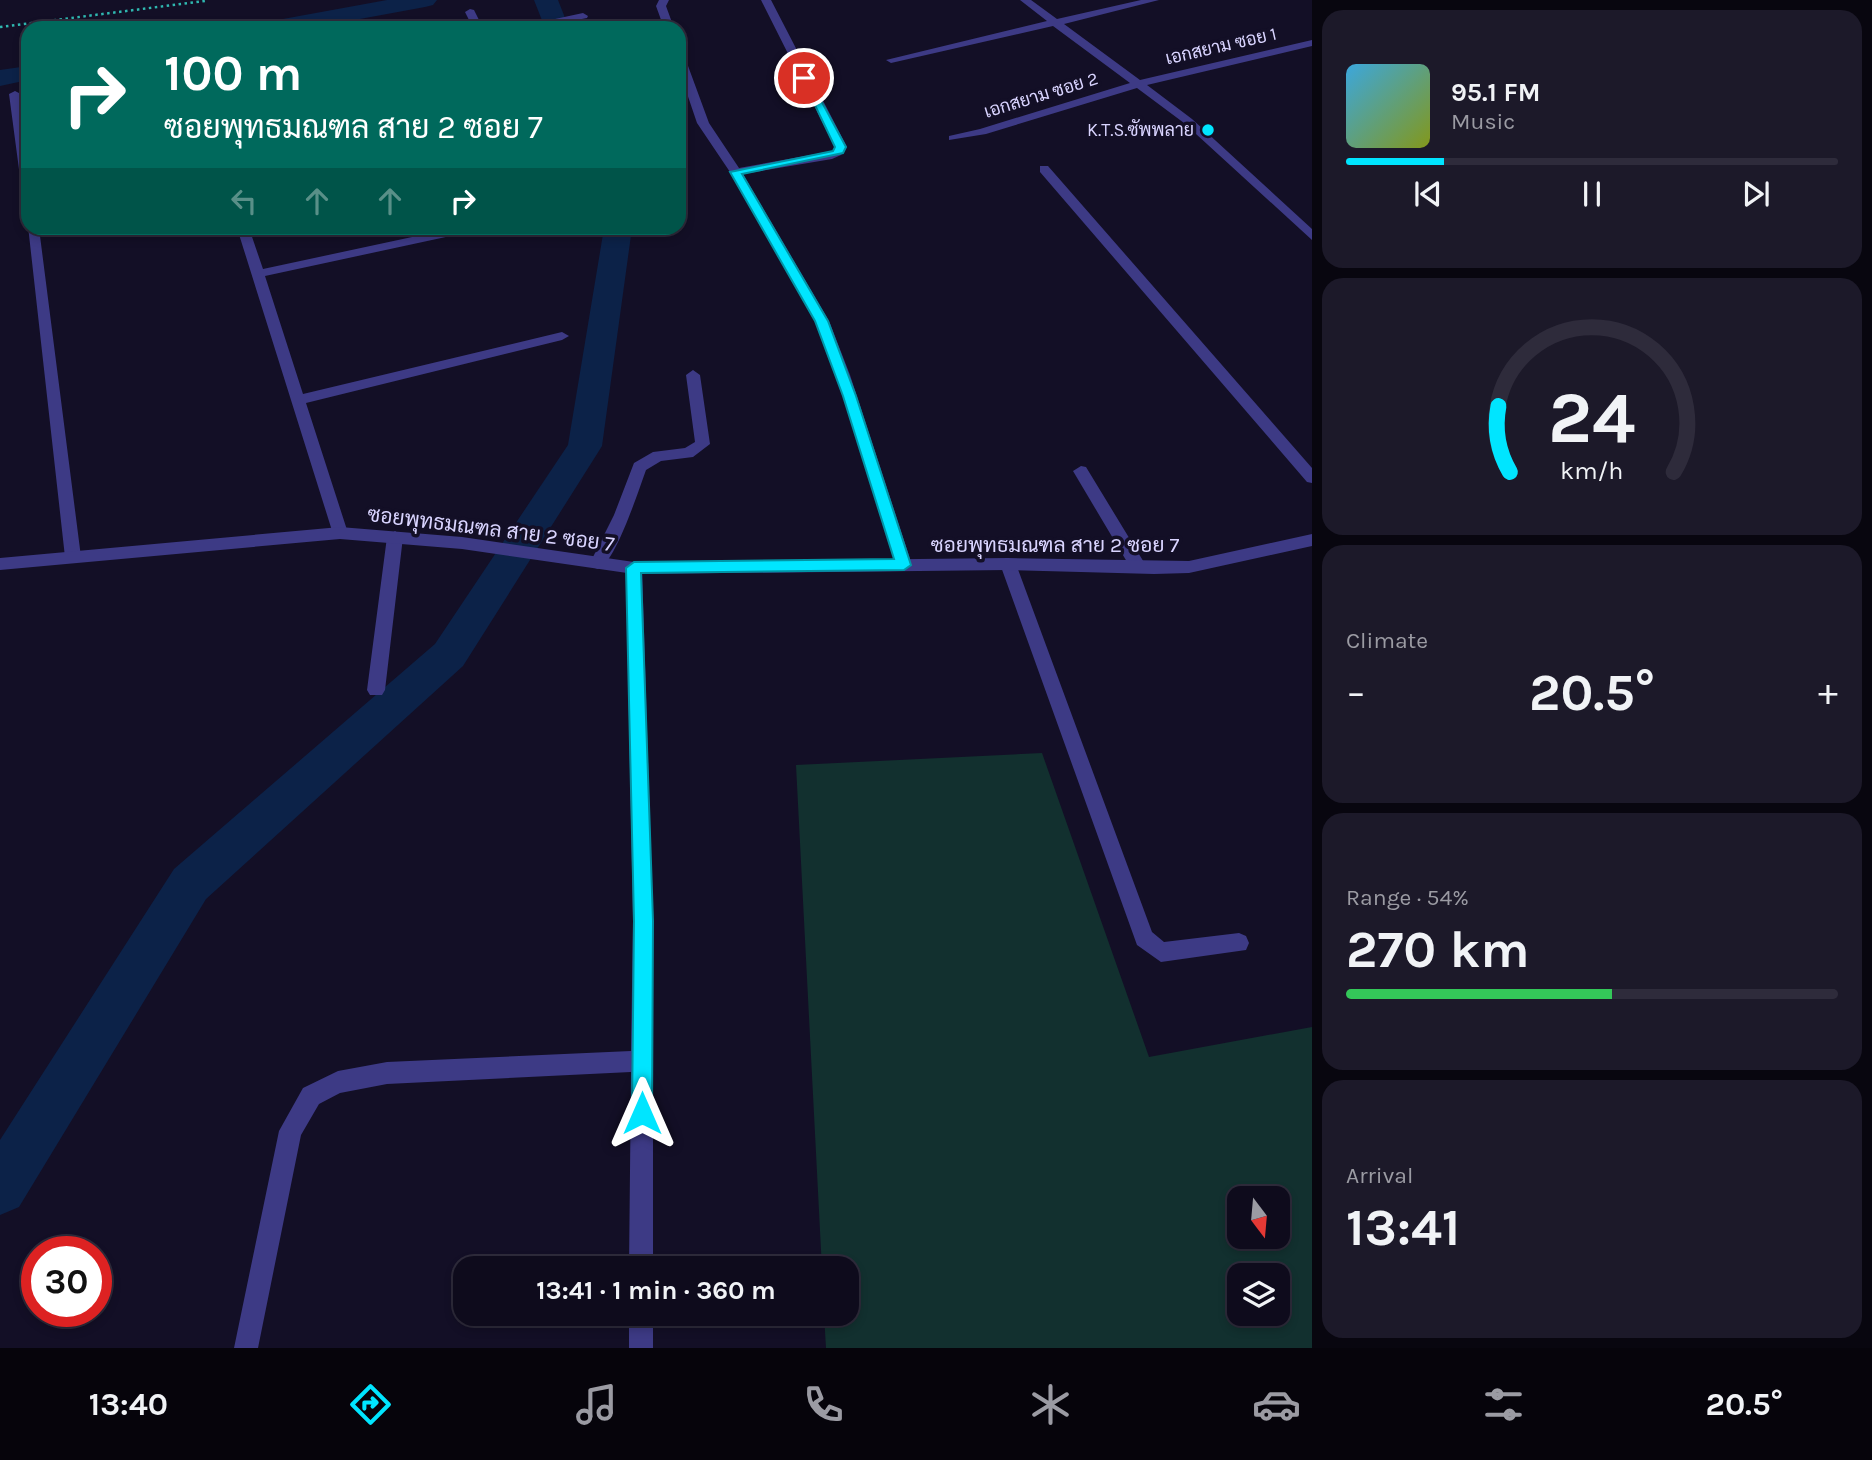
<!DOCTYPE html>
<meta charset="utf-8">
<style>
:root{--surface:#0e0b1c;--page:#1c1929;--text:#f1f3f6;--muted:#9b9ba3;--line:#2e2b3b;--accent:#00e5ff}
body{margin:0;font-family:Karla,Sarabun,sans-serif;background:var(--page);color:var(--text);height:100vh;display:flex;flex-direction:column;font-size:26px;white-space:nowrap}
*{box-sizing:border-box;margin:0}
p{font-size:23px;color:var(--muted)}
.icon{flex:none;width:38px;height:38px;fill:none;stroke:currentColor;stroke-width:2;stroke-linecap:round;stroke-linejoin:round}
.map{position:relative;flex:1;overflow:hidden}
.details{display:flex;flex-direction:column;gap:10px;padding:10px;background:#08060f;width:560px}
.details>*{flex:none}
.banner{position:absolute;left:21px;top:21px;width:665px;height:214px;border-radius:21px;box-shadow:0 4px 10px #0003,0 0 0 2px var(--line);background:#00695c;color:#fff;overflow:hidden}
.needle{width:46px;rotate:164deg}
.controls{position:absolute;left:1227px;top:1186px;display:grid;gap:14px}
.controls a{display:grid;place-items:center;width:63px;height:63px;border-radius:14px;background:var(--surface);box-shadow:0 4px 10px #0003,0 0 0 2px var(--line);font-size:35px}
.speed{position:absolute;left:21px;top:1236px;display:flex;gap:14px;font-size:35px;font-weight:700;text-align:center}
.speed>*{display:grid;place-content:center;width:91px;height:91px;border-radius:50%;background:var(--surface);box-shadow:0 4px 10px #0003,0 0 0 2px var(--line);line-height:1}
.speed .limit{border:10px solid #d22;background:#fff;color:#111}
.pin{position:absolute;display:grid;place-items:center;width:60px;height:60px;color:#fff;margin:-30px;border:4px solid #fff;border-radius:50%;box-shadow:0 2px 7px #0007}
.me{position:absolute;width:77px;margin:-38px;rotate:0deg;stroke-linejoin:round;filter:drop-shadow(0 0 5px #0008)}
.turn{display:flex;align-items:center;gap:24px;height:147px;padding:0 28px;font-size:32px}
.turn .icon{width:91px;height:91px;stroke-width:2.5}
.turn b{display:block;font-size:49px;line-height:60px}
.lanes{display:flex;align-items:center;height:66px;padding:0 28px;background:#0003;justify-content:center;gap:35px;direction:ltr}
.lanes .off{opacity:.35}
.big{font-size:52px;font-weight:700;line-height:1.1}
.details .tile{flex:1;display:flex;flex-direction:column;justify-content:center;gap:10px;min-width:0;padding:0 24px;border-radius:21px;background:var(--page)}
.details .dial{align-items:center;gap:0}
.dial svg{height:182px;overflow:visible;fill:none;stroke:var(--line);stroke-width:7;stroke-linecap:round;text-anchor:middle}
.dial text{fill:var(--text);stroke:none}
.song{display:flex;align-items:center;gap:21px}
.cover{width:84px;height:84px;border-radius:10px;background:linear-gradient(135deg,hsl(200 70% 55%),hsl(70 70% 35%))}
.played{height:7px;border-radius:4px;background:linear-gradient(90deg,var(--accent) 20%,var(--line) 20%)}
.keys{display:flex;justify-content:space-around;direction:ltr}
.heat{display:flex;justify-content:space-between;align-items:center;font-size:38px;direction:ltr}
.charge{height:10px;border-radius:5px;background:linear-gradient(90deg,#34c759 54%,var(--line) 0)}
.trip{position:absolute;left:453px;top:1256px;width:406px;height:70px;border-radius:21px;background:var(--surface);box-shadow:0 4px 10px #0003,0 0 0 2px var(--line);font-weight:700;line-height:70px;text-align:center}
.menu{display:flex;height:112px;justify-content:space-around;align-items:center;background:#06040b;color:var(--muted)}
.menu .icon{width:49px;height:49px}
.menu .on{color:var(--accent)}
.menu b{font-size:32px;color:var(--text)}
main{display:flex;flex:1;min-height:0}
.map>svg:first-child{display:block}
.green{fill:#12302f;fill-rule:evenodd}
.lines{fill:none;stroke-linecap:round;stroke-linejoin:round}
.canal{fill:#0c2248;fill-rule:evenodd}
.path{stroke:#2fb8b0;stroke-width:2.5;stroke-dasharray:2.5 3.5;stroke-linecap:butt}
.service{fill:#3d3a85;fill-rule:evenodd}
.minor{fill:#3d3a85;fill-rule:evenodd}
.tertiary{fill:#3d3a85;fill-rule:evenodd}
.route{fill:#00e5ff;stroke:#0095a6;stroke-width:2}
.poi-dot{fill:#00e5ff;stroke:#130f26;stroke-width:2.5}
.labels{text-anchor:middle;dominant-baseline:central;stroke-width:7;stroke-linejoin:round;paint-order:stroke}
.far-street-label{font-size:18px;fill:#d9d4ff;stroke:#130f26}
.far-poi-label{font-size:18px;fill:#d9d4ff;stroke:#130f26;text-anchor:end}
.street-label{font-size:21px;fill:#d9d4ff;stroke:#130f26}
</style>
<main>
<div class="map">
<svg width="1312" height="1348" viewBox="0 0 1312 1348">
<rect width="100%" height="100%" fill="#130f26"/>
<!-- green -->
<path class="green" d="M1042,753L1149,1057L1312,1027V1348H826L824,1314H847V1269H822L796,765ZM1239,1199H1278V1237H1239ZM1239,1276H1278V1314H1239Z"/>
<g class="lines">
<!-- canal -->
<path class="canal" d="M387,0H437L433,5L425,7L311,28H260L264,23L272,21Z
M534,0H558L569,28H545Z
M28,66V80L0,86V70Z
M604,228H632L602,446L597,454L463,666L206,899L19,1207L0,1215V1140L174,869L435,644L568,445Z"/>
<!-- path -->
<path class="path" d="M0,27L205,1"/>
<!-- service -->
<path class="service" d="M693,370L700,375L710,444L693,457L661,461L646,470C639,489 615,564 598,569L592,567L590,563L614,515L634,463L653,452L685,448L695,442L686,375Z
M1081,466L1086,467L1145,564L1147,568L1145,572H1133L1073,471Z"/>
<!-- minor -->
<path class="minor" d="M659,0H669L666,6L674,28H664L656,6Z
M761,0H771L847,147L841,155L832,159L743,174L829,321L850,375L912,565L904,571L896,565L836,375L815,321L730,172L697,123L679,70V52L684,55L709,123L739,168L833,151L835,147Z
M1020,0H1031L1057,19L1141,0H1159L1064,24L1140,80L1312,40V46L1147,85L1192,119L1312,229V240L1184,123L1137,88L986,134L949,140V136L980,129L1130,83L1053,26L891,63L886,60L1047,21Z
M470,9L474,10L483,28H473L465,12Z
M583,13L588,16L587,18L535,28H513Z
M15,91L21,94L28,148V196L22,192L9,94Z
M1040,166H1048L1312,468V483L1307,482L1040,172Z
M28,226L39,228L81,557L73,563L65,557Z
M237,228H249L263,269L454,228H475L469,232L265,276L303,394L562,332L569,336L562,340L306,403L348,533L346,537H334Z
M395,531L403,537L385,690L382,695H370L367,690L387,537Z
M1008,558L1016,564L1152,932L1164,942L1239,933L1246,936L1249,943L1246,950L1161,962L1137,945L1000,564Z
M634,562L642,568L653,921V1269H629L631,1072L387,1084L340,1093L319,1104L301,1135L258,1348H234L279,1131L303,1088L338,1071L387,1062L631,1051L633,921L626,568Z
M629,1314H653V1348H629Z"/>
<!-- tertiary -->
<path class="tertiary" d="M340,527L462,537L634,562L1008,558L1189,561L1312,534V546L1189,573L1154,574L1008,570L634,574L462,549L340,539L0,570V558Z"/>
</g>
<!-- route -->
<path class="route" d="M801,76L809,78L846,147L843,153L742,174L828,321L856,396L911,565L904,570L641,573L653,921L652,1113L649,1120L642,1123L635,1120L632,1113L634,921L626,568L634,562L894,559L843,396L815,321L730,172L833,151L835,147Z"/>
<!-- markers -->
<circle class="poi-dot" cx="1208" cy="130" r="7"/>
<g class="labels">
<!-- far-street labels -->
<g class="far-street-label">
<text transform="translate(1221 46) rotate(-13)">เอกสยาม ซอย 1</text>
<text transform="translate(1041 95) rotate(-17)">เอกสยาม ซอย 2</text>
</g>
<!-- far-poi labels -->
<g class="far-poi-label">
<text x="1194" y="130">K.T.S.ซัพพลาย</text>
</g>
<!-- street labels -->
<g class="street-label">
<text transform="translate(491 529) rotate(7)">ซอยพุทธมณฑล สาย 2 ซอย 7</text>
<text x="1055" y="545">ซอยพุทธมณฑล สาย 2 ซอย 7</text>
</g>
</g>
</svg>
<div class="controls">
<a><svg class="needle" viewBox="-14 -14 28 28"><path d="M0-13l5 13h-10z" fill="#e53935"/><path d="M0 13l5-13h-10z" fill="#9b9ba3"/></svg></a>
<a><svg class="icon" aria-label="layers" viewBox="0 0 24 24"><path d="M12 4l9 5-9 5-9-5zM3 14l9 5 9-5"/></svg></a>
</div>
<div class="speed"><div class="limit">30</div></div>
<div class="pin" style="left:804px;top:78px;background:#d93025"><svg class="icon" aria-label="arrive" viewBox="0 0 24 24"><path d="M6 21V4h12l-3 4 3 4H6"/></svg></div>
<svg class="me" style="left:642px;top:1113px" viewBox="-20 -20 40 40"><path d="M0-17L14 15 0 8-14 15z" fill="#00e5ff" stroke="#fff" stroke-width="4"/></svg>
<div class="trip">13:41 · 1 min · 360 m</div>
<div class="banner">
<div class="turn"><svg class="icon" aria-label="right" viewBox="0 0 24 24"><path d="M7 20v-9h11M14 6l5 5-5 5"/></svg><div><b>100 m</b>ซอยพุทธมณฑล สาย 2 ซอย 7</div></div>
<div class="lanes"><svg class="icon off" aria-label="left" viewBox="0 0 24 24"><path d="M17 20v-9H6M10 6l-5 5 5 5"/></svg><svg class="icon off" aria-label="ahead" viewBox="0 0 24 24"><path d="M12 20V5M6 11l6-6 6 6"/></svg><svg class="icon off" aria-label="ahead" viewBox="0 0 24 24"><path d="M12 20V5M6 11l6-6 6 6"/></svg><svg class="icon" aria-label="right" viewBox="0 0 24 24"><path d="M7 20v-9h11M14 6l5 5-5 5"/></svg></div>
</div>
</div>
<section class="details">
<div class="tile">
<div class="song"><i class="cover"></i><div><b>95.1 FM</b><p>Music</p></div></div>
<div class="played"></div>
<div class="keys"><svg class="icon" aria-label="previous" viewBox="0 0 24 24"><path d="M18 5L8 12l10 7zM5 5v14"/></svg><svg class="icon" aria-label="pause" viewBox="0 0 24 24"><path d="M8 5v14M16 5v14"/></svg><svg class="icon" aria-label="next" viewBox="0 0 24 24"><path d="M6 5l10 7-10 7zM19 5v14"/></svg></div>
</div>
<div class="tile dial"><svg viewBox="0 0 100 80">
<path d="M14 69A42 42 0 1 1 86 69"/>
<path d="M14 69A42 42 0 0 1 9 40" stroke="#00e5ff"/>
<text x="50" y="56" font-size="32" font-weight="700">24</text>
<text x="50" y="72" font-size="11">km/h</text>
</svg></div>
<div class="tile"><p>Climate</p>
<div class="heat"><a>−</a><b class="big">20.5°</b><a>+</a></div>
</div>
<div class="tile"><p>Range · 54%</p><b class="big">270 km</b><div class="charge"></div></div>
<div class="tile"><p>Arrival</p><b class="big">13:41</b></div>
</section>
</main>
<nav class="menu">
<b>13:40</b>
<svg class="icon on" aria-label="directions" viewBox="0 0 24 24"><path d="M12 3l9 9-9 9-9-9zM9 14v-3h6M13 9l2 2-2 2"/></svg>
<svg class="icon" aria-label="music" viewBox="0 0 24 24"><path d="M9 18V5l10-2v13"/><circle cx="6" cy="18" r="3"/><circle cx="16" cy="16" r="3"/></svg>
<svg class="icon" aria-label="phone" viewBox="0 0 24 24"><path d="M5 4h4l2 5-3 2q2 4 5 5l2-3 5 2v4C11 20 4 13 5 4z"/></svg>
<svg class="icon" aria-label="climate" viewBox="0 0 24 24"><path d="M12 3v18M4 7l16 10M4 17L20 7"/></svg>
<svg class="icon" aria-label="car" viewBox="0 0 24 24"><path d="M5 17H2v-5l4-1 3-4h7l3 4 3 1v5h-3M9 17h6M6 11h13"/><circle cx="7" cy="17" r="2"/><circle cx="17" cy="17" r="2"/></svg>
<svg class="icon" aria-label="filters" viewBox="0 0 24 24"><path d="M4 7h16M4 17h16"/><circle cx="9" cy="7" r="2"/><circle cx="15" cy="17" r="2"/></svg>
<b>20.5°</b>
</nav>
